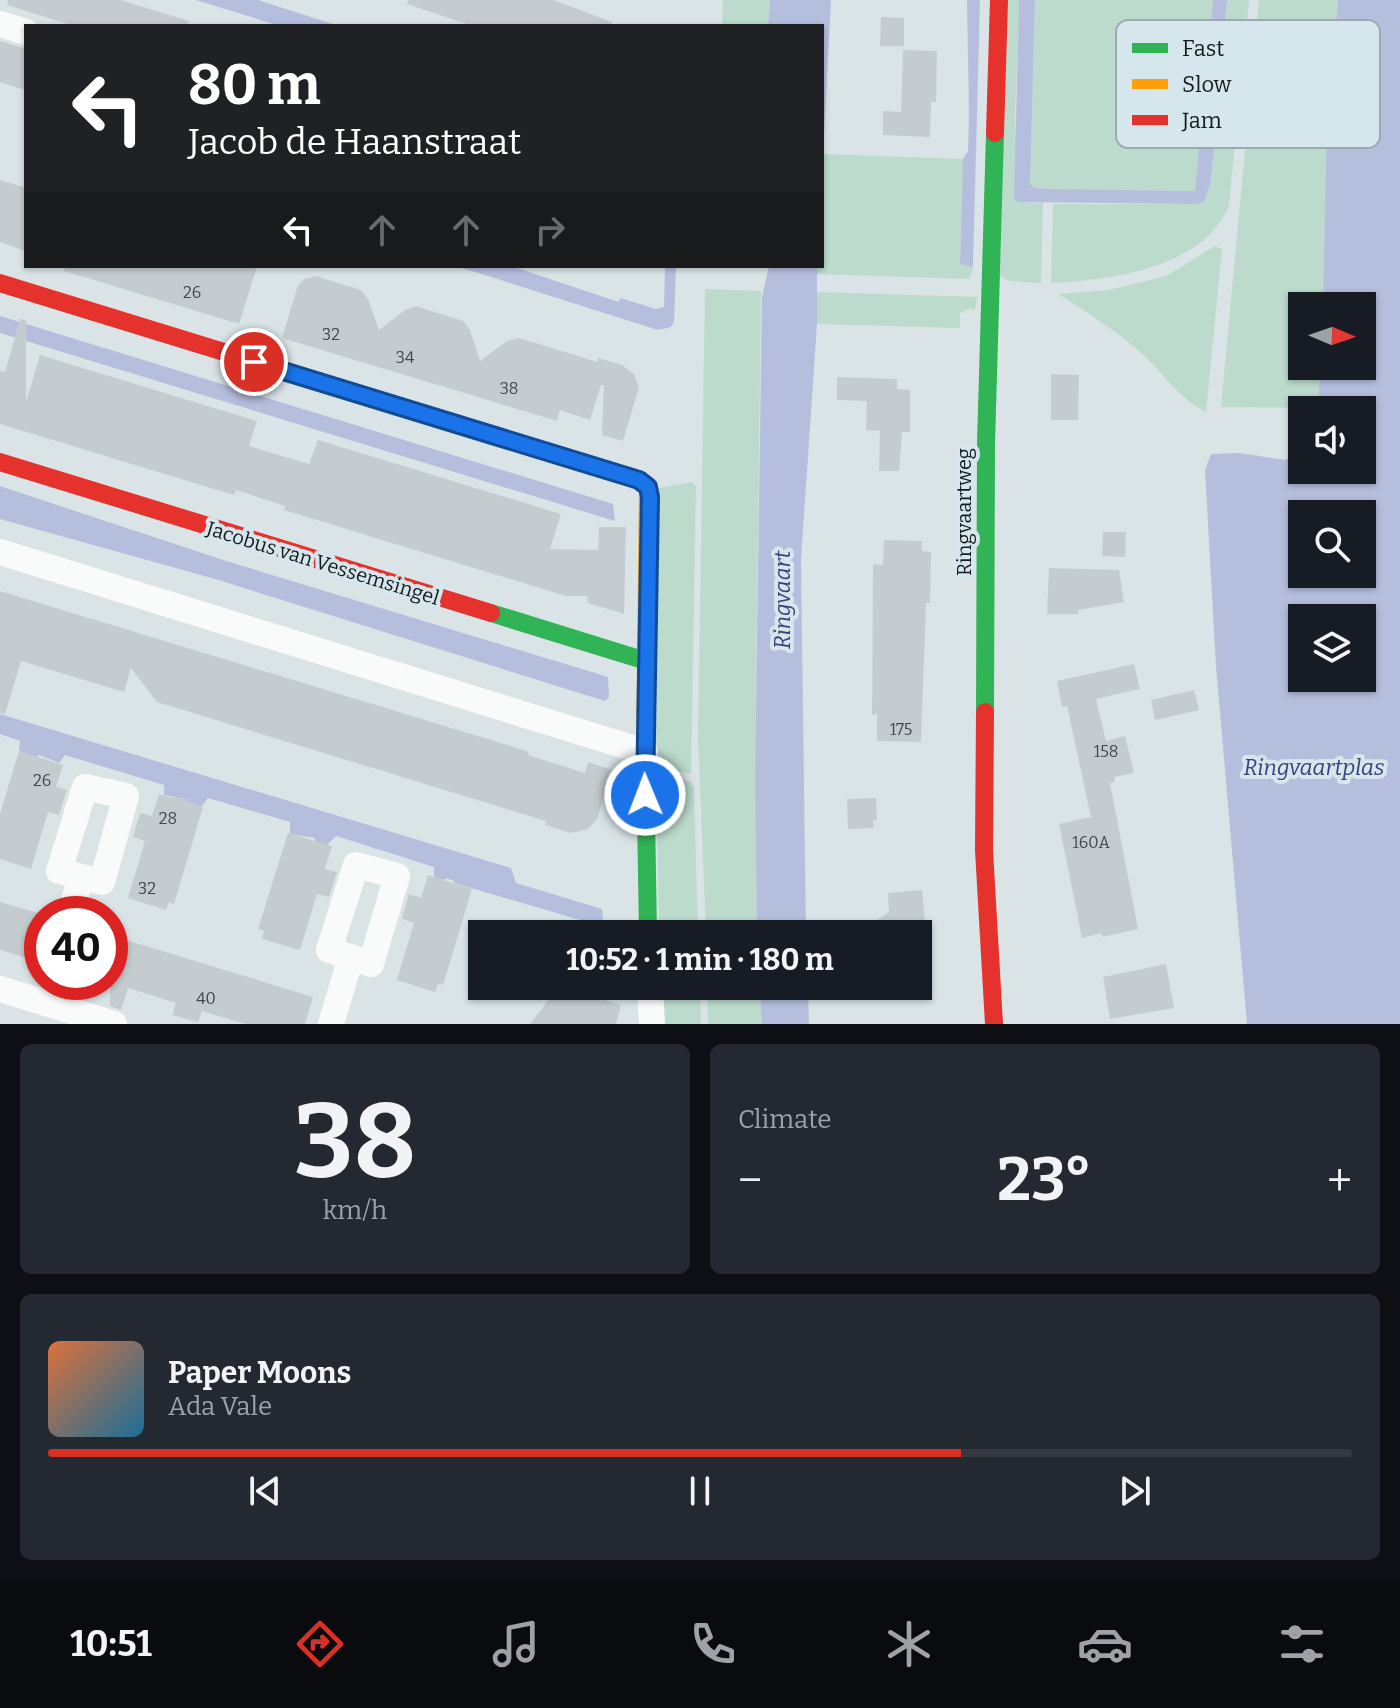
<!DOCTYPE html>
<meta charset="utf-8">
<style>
:root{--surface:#171b24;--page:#242831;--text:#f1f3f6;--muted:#9ea1a6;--line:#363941;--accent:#d93025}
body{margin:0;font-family:Bitter,serif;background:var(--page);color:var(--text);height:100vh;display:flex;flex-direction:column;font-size:30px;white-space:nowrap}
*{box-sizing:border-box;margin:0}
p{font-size:26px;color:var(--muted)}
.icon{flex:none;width:44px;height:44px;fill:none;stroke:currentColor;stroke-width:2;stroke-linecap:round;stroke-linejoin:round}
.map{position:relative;height:1024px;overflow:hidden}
.panel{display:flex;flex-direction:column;gap:20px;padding:20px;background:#0d0f14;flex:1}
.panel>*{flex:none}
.guide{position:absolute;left:24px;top:24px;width:800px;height:244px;border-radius:0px;box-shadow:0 2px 6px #0004;background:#202124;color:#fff;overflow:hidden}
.needle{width:52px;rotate:92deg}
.controls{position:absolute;left:1288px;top:292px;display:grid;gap:16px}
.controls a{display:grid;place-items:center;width:88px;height:88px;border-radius:0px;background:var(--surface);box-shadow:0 2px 6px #0004;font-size:40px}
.speed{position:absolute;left:24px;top:896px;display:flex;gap:16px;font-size:40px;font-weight:700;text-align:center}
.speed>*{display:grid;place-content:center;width:104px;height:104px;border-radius:50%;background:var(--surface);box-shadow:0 2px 6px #0004;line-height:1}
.speed .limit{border:12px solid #d22;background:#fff;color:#111}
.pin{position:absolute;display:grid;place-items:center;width:68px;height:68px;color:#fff;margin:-34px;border:4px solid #fff;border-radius:50%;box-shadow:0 2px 8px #0007}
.me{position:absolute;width:88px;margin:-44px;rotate:359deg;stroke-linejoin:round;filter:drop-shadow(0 0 6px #0008)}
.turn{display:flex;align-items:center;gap:28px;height:168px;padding:0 32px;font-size:36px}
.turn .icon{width:104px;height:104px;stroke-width:2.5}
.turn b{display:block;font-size:56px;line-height:68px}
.lanes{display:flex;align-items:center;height:76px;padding:0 32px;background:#0003;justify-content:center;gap:40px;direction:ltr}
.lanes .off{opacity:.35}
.big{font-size:60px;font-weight:700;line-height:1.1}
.panel .card{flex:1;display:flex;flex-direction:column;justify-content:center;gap:12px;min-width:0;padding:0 28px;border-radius:12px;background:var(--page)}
.panel .dial{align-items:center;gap:0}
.dial b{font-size:104px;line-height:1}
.song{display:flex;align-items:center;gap:24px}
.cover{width:96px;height:96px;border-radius:12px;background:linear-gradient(135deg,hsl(20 70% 55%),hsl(200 70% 35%))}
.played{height:8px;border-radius:4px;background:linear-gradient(90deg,var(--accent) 70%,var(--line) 70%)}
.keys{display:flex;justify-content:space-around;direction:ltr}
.heat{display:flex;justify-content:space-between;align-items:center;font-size:44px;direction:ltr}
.panel .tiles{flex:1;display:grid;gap:20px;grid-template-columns:1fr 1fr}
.card:last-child{grid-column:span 2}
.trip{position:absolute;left:468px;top:920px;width:464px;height:80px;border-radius:0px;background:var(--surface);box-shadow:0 2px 6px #0004;font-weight:700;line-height:80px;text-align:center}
.tab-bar{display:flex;height:128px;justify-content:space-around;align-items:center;background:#090b0e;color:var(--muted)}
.tab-bar .icon{width:56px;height:56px}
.tab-bar .active{color:var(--accent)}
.tab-bar b{font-size:36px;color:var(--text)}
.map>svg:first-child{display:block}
.green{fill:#bcdbcd}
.water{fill:#b6bede;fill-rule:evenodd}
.building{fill:#c5cccf}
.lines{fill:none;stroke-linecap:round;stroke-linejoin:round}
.street{stroke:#f9fbfb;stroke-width:26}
.fast{stroke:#30b455;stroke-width:18}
.slow{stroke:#ff9f0a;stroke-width:18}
.jam{stroke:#e5322d;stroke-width:18}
.route-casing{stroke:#114b97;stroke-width:20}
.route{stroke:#1a73e8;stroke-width:14}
.labels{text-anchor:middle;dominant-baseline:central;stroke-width:8;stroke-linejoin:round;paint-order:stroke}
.number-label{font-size:16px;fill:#42484a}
.street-label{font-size:20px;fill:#151b1d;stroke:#d5e7ec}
.water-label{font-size:22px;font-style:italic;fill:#3a4179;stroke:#d5e7ec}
.key{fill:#d5e7ec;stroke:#9baaae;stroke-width:2}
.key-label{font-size:22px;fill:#151b1d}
</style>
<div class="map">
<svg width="1400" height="1024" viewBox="0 0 1400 1024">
<rect width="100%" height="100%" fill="#dae4e7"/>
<!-- green -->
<path class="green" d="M723,0H770L768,26H722Z
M1006,0H1019L1015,120L1018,202L1043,203L1041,283L1010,281L1000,276Z
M1035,0H1213L1195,191L1053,189L1035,188L1030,184Z
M1227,0H1249L1229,205C1205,268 1110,280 1051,283L1053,204H1196L1204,202L1211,181Z
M1259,0H1338L1326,152L1323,306H1302V366H1320L1318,408L1221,407Z
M823,154L963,159L960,263L973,267L970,279L817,274V266H822Z
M1215,246L1222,249L1206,412C1179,399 1164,373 1141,353C1115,330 1087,312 1058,294L1109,290L1166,276Z
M705,289L761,291L755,781L757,934H706L698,737Z
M817,292L978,297L974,311L971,308L960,313V328L817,324Z
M692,482L696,486L691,774L656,766L659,488Z
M656,772L691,782L694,786L698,934H659Z
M660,986H700L701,1024H662Z
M707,986H759L762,1024H708Z"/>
<!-- water -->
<path class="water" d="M196,0H258L339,26H280Z
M770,0H831L822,172V26H768Z
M967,0H980L973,267L960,264L963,159L968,151L969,113Z
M1019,0H1035L1030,184L1035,188L1053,189L1195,191L1213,0H1227L1211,181L1204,202L1196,204L1018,202L1014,199Z
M1338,0H1400V1024H1247L1216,666L1205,470L1211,454L1239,453L1285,460L1302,450V470H1362V410L1318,408L1320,366H1362V306H1323L1326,152ZM1302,514H1362V574H1302ZM1302,618H1362V678H1302Z
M456,266H511L619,302L620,298L656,309L664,307L665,266H676L674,321L671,327L658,330Z
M769,266H817V324L801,559L806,934H757L755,781L762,297Z
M0,316L613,504L615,521L0,333Z
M0,486L223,560L608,677L609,697L605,701L215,579L0,519Z
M0,714L511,868L516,883L602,909L604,927L454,883V881L446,878L445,880L434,877V867L336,836L327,845L315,841V838L290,834V822L208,798L201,807L185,801V799L164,795V785L65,755L59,763L39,755L37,757L19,751L20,741L0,734Z
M759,986H808L809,1024H762Z"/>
<!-- building -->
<path class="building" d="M8,0H121L189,21L188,26H74L7,5Z
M408,0H553L612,22L611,26H473L407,4Z
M881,17L904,18V46H880Z
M0,41L26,49V90L0,82Z
M903,50L937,51L936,102H931L930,137L883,135V111L901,112Z
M0,180L26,188V251L0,242Z
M65,266H257L239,324L64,271Z
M316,276L361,290L368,299L379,330L405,310L416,306L463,321L470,330L480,361L507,341L519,338L597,362L598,358L622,365L634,374L639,387L623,441L602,435L604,385H601L590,420L560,410L557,421L282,338L298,285L304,279Z
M20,319L26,320V402L40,355L257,421L249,446L309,464L318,440L561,514L550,549L598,550L599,527H626L624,614L588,603L587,596H566L284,510L285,506L236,490L234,495L0,424V371L5,372Z
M1051,374L1079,375L1078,420H1051Z
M837,377L897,379V389L910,390V432H902L899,471H879L880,431L866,430L867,401L837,400Z
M1103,532H1126L1125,557L1102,556Z
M884,540L922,541V551L931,552L930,603H926L921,742L877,741V714L872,715L873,564L883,565Z
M1049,568L1119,570L1124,602L1078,610V614H1047Z
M0,591L511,746L529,752L528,755L585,773L588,762L612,770L597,819L588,829L571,833L545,825L546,821L157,702L131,668L124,692L21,661L5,714L0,713Z
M1134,664L1140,689L1096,699L1106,741L1125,736L1134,773L1114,777L1115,782L1110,783L1138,929L1102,937V933L1082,938L1059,824L1091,817L1067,706L1062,707L1057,681Z
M1194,690L1199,710L1155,720L1151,700Z
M19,751L63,765L56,787L67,790L59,815L48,812L31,869L0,859V814Z
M159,794L173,798L175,796L203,807L174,904L169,902L166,910L128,898L145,841L133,837L140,813L152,816Z
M876,798L877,820H873L874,828L848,829L847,799Z
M288,833L332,846L325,869L337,872L329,897L317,894L300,950L262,939L264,931L258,929Z
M428,875L472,889L443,985L438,984L435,992L397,980L414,923L402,919L409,894L421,898Z
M922,890L926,934H856L889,912L888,893Z
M0,902L42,914V947L38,961L0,950Z
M110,935L313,997L305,1024H245L202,1011L198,1022L172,1015L176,1003L128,988L121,1010L110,1006Z
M1166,964L1174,1008L1110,1019L1103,977Z
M557,989L569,993L570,990L621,1005L616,1024H530Z"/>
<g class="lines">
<!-- street -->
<path class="street" d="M0,24L26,32
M0,552L645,752
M85,787L126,796L102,882L59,871Z
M356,865L397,876L371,964L329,950Z
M70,914L81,877
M650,986L652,1024
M0,989L114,1024
M331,1024L351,957"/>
<!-- fast -->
<path class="fast" d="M491,613L646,661
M985,712L986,444L995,133
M645,754L648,934"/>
<!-- slow -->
<path class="slow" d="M341,388L639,480L648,487L645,754"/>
<!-- jam -->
<path class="jam" d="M995,133L999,0
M0,283L341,388
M0,462L491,613
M985,712L984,850L994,1024"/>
</g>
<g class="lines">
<defs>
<path id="route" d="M254,362L639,480L648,487L650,497L645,795"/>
</defs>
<!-- route casing -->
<use href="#route" class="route-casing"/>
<!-- route -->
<use href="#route" class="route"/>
</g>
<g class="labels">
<!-- number labels -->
<g class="number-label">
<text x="192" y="292">26</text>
<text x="331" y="334">32</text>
<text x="405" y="357">34</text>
<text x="509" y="388">38</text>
<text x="901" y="729">175</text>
<text x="1106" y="751">158</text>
<text x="42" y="780">26</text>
<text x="168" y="818">28</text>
<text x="1091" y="842">160A</text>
<text x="147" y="888">32</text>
<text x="206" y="998">40</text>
</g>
<!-- street labels -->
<g class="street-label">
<text transform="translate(964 512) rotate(-90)">Ringvaartweg</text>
<text transform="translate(323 563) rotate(17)">Jacobus van Vessemsingel</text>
</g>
<!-- water labels -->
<g class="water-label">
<text transform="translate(782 600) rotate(-90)">Ringvaart</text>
<text x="1314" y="767">Ringvaartplas</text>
</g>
</g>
<!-- legend -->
<rect x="1116" y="20" width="264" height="128" rx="12" class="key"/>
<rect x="1132" y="43" width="36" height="10" fill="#30b455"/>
<rect x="1132" y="79" width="36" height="10" fill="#ff9f0a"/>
<rect x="1132" y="115" width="36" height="10" fill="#e5322d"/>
<g class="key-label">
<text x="1182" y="56">Fast</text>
<text x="1182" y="92">Slow</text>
<text x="1182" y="128">Jam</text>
</g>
</svg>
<div class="controls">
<a><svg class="needle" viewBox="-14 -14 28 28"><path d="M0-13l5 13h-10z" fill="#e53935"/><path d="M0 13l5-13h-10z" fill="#9ea1a6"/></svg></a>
<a><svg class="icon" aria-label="sound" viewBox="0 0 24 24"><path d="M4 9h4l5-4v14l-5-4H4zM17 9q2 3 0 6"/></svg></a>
<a><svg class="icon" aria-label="search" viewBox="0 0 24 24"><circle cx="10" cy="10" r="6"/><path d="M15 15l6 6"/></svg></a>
<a><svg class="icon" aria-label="layers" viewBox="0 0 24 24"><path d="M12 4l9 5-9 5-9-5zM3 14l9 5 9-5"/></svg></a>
</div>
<div class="speed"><div class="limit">40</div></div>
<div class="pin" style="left:254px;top:362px;background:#d93025"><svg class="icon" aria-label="arrive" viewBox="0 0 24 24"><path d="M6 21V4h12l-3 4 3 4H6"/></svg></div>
<svg class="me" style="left:645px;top:795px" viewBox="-20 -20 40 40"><circle r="17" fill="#1a73e8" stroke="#fff" stroke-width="3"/><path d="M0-11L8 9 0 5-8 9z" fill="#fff"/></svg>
<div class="trip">10:52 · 1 min · 180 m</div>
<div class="guide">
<div class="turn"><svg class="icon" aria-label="left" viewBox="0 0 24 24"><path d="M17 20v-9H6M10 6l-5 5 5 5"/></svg><div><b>80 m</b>Jacob de Haanstraat</div></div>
<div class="lanes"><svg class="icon" aria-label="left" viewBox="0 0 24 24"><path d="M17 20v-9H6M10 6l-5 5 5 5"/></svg><svg class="icon off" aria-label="ahead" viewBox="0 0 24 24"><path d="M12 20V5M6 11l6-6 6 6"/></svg><svg class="icon off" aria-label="ahead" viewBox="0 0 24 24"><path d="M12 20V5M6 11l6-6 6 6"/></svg><svg class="icon off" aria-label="right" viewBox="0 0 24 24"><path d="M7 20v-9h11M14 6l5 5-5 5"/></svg></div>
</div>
</div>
<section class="panel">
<div class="tiles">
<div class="card dial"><b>38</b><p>km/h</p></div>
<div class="card"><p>Climate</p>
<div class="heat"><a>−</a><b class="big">23°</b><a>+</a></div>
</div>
<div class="card">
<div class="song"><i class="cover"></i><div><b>Paper Moons</b><p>Ada Vale</p></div></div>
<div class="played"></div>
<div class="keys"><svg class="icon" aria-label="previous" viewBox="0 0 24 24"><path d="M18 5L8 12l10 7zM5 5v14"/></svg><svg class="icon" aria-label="pause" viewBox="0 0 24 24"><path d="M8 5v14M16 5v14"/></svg><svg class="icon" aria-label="next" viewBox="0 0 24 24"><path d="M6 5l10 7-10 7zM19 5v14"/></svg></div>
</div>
</div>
</section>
<nav class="tab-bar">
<b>10:51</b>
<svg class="icon active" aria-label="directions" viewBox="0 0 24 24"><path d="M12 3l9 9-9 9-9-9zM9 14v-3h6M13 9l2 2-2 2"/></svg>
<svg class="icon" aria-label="music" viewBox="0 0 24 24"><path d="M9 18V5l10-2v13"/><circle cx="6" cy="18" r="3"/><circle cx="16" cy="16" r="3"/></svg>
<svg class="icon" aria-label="phone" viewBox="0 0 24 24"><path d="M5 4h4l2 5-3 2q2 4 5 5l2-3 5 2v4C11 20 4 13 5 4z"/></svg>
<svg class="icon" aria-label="climate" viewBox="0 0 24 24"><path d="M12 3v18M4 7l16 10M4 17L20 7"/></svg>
<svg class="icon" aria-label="car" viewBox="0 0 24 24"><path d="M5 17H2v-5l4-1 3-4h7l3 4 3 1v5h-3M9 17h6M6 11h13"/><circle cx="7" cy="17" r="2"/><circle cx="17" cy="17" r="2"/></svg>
<svg class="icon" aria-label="filters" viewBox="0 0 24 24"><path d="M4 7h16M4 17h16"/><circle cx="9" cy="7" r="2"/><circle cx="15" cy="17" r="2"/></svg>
</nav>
